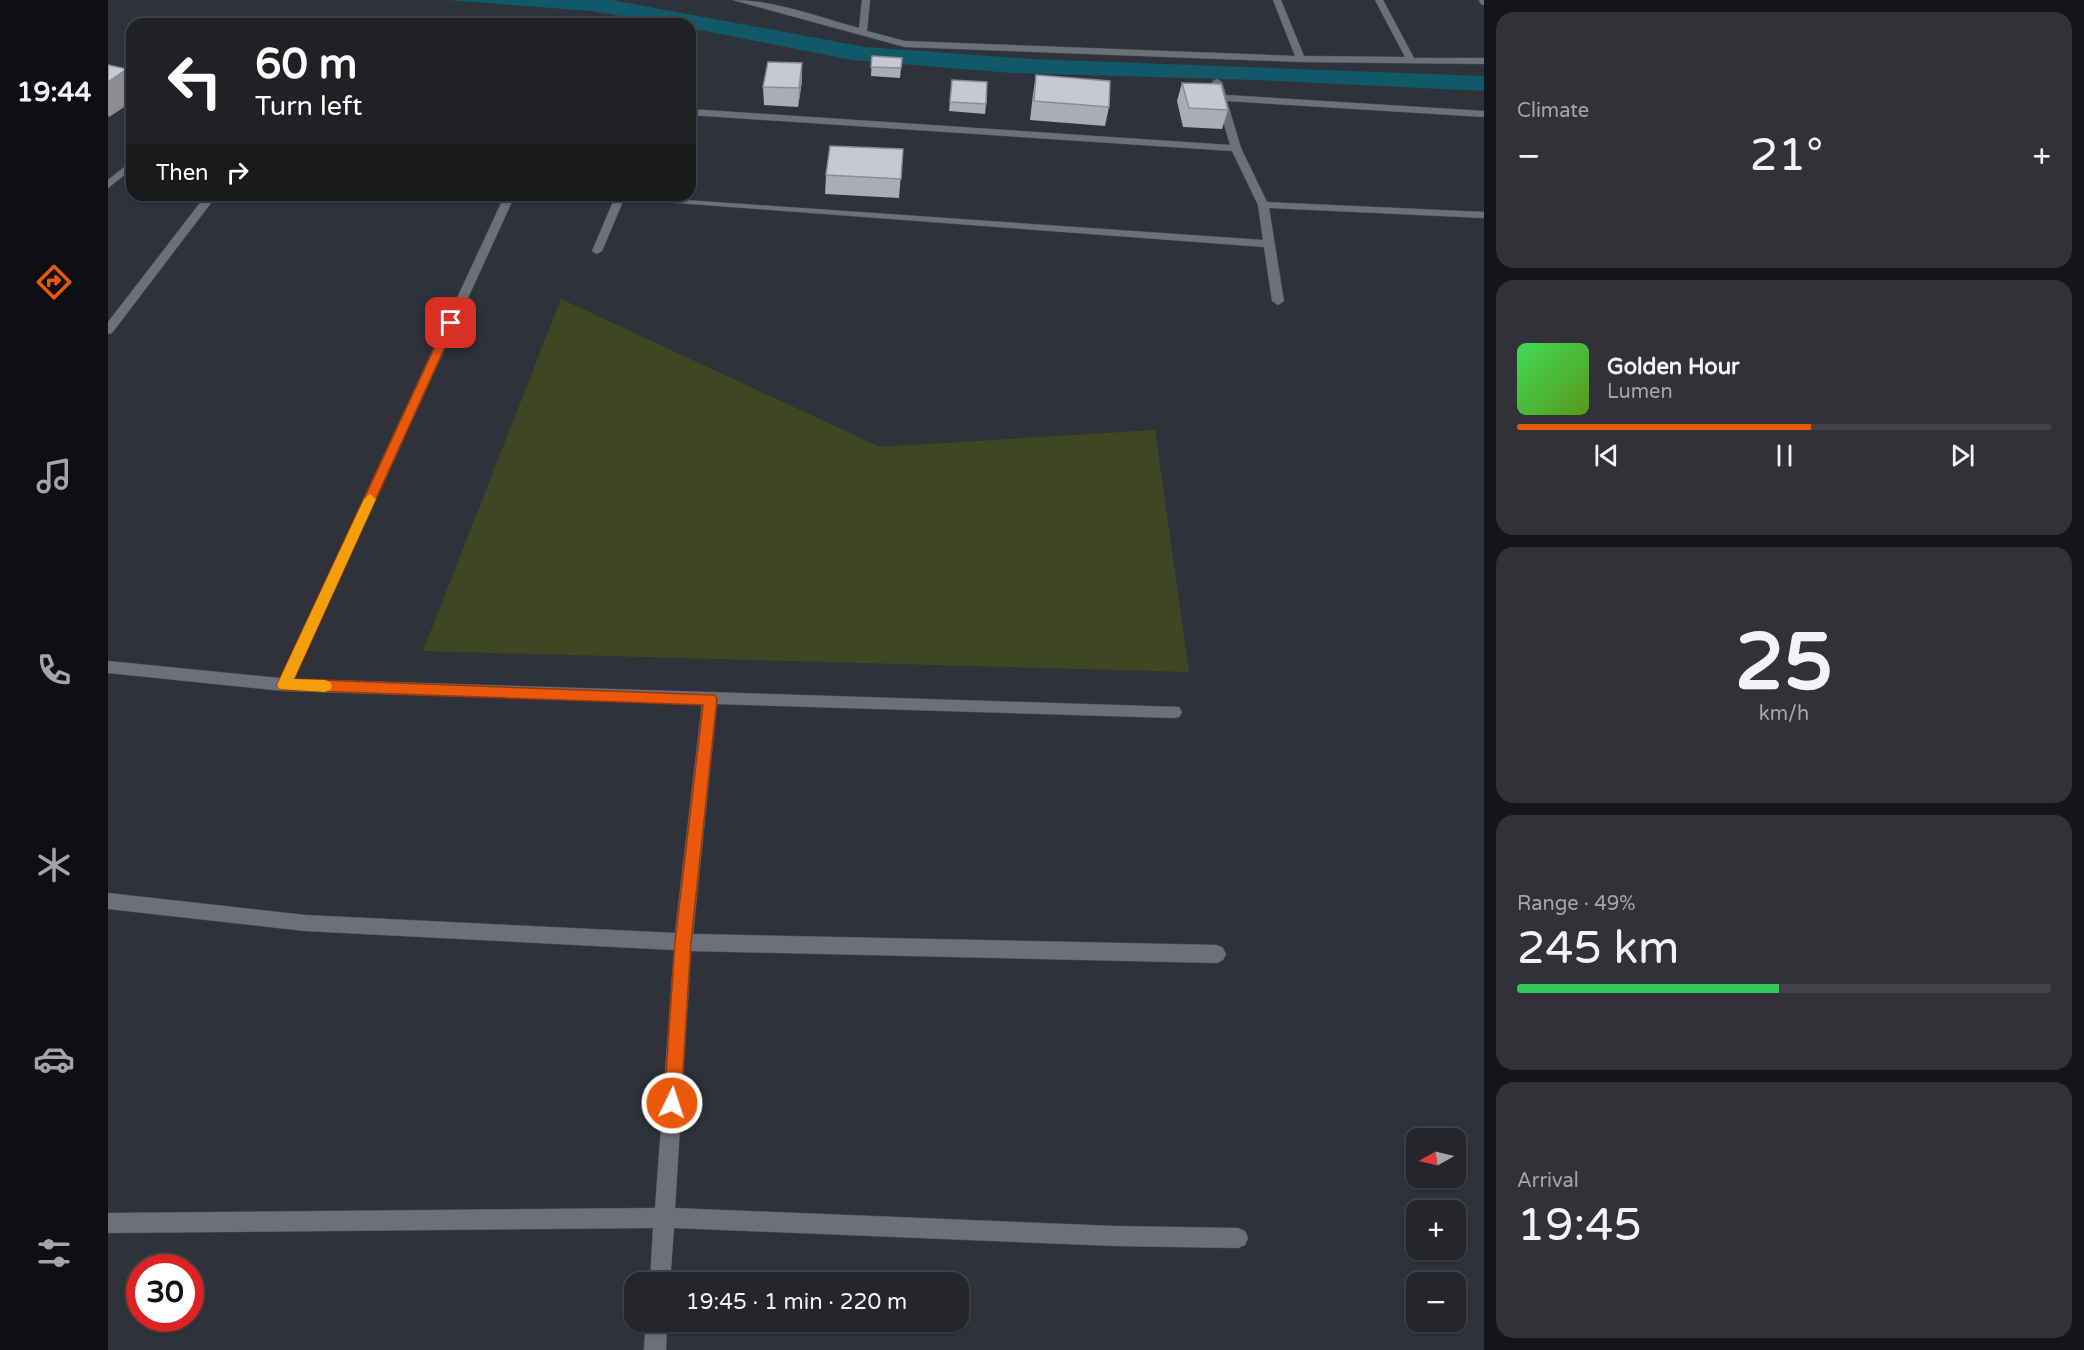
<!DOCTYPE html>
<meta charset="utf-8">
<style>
:root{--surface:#24262c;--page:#303238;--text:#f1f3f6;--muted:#a3a5a9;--line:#414348;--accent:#ea580c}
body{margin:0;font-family:"Varela Round",sans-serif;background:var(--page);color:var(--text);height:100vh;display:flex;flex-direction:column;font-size:22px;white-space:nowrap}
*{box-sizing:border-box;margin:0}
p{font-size:20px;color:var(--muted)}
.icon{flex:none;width:33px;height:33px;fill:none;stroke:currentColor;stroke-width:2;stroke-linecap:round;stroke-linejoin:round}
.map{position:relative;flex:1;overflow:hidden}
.details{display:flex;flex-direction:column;gap:12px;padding:12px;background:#141518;width:600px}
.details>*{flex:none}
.banner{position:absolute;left:18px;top:18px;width:570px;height:183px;border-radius:18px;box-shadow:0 2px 4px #0004,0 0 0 2px var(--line);background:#202124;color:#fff;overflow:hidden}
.needle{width:39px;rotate:262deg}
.fabs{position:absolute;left:1298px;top:1128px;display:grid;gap:12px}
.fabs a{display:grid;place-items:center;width:60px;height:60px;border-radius:12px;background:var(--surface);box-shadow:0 2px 4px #0004,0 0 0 2px var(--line);font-size:30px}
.speed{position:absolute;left:18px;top:1254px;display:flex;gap:12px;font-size:30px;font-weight:700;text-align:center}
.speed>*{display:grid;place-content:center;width:78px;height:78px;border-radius:50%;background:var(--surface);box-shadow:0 2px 4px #0004,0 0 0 2px var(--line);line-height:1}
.speed .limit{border:9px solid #d22;background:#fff;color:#111}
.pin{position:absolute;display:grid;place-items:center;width:51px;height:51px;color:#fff;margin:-26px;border-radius:12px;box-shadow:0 3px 9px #0006}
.me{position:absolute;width:66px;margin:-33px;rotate:4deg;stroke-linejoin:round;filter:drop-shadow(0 0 4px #0008)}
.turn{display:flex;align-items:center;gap:21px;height:126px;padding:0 30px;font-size:27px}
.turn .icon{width:78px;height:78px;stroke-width:2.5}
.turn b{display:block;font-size:42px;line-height:51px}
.then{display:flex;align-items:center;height:57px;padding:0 30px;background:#0003;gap:12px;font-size:22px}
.big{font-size:45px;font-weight:600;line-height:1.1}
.details .tile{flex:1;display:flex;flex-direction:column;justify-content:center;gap:9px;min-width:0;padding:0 21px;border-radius:18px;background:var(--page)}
.details .dial{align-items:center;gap:0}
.dial b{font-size:78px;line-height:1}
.song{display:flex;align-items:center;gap:18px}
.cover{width:72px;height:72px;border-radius:9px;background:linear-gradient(135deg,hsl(130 70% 55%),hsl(90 70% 35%))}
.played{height:6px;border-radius:3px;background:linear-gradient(90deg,var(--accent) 55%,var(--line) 55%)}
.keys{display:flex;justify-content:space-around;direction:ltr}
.heat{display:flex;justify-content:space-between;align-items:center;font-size:33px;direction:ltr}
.charge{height:9px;border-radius:4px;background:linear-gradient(90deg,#34c759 49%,var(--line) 0)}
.trip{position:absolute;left:516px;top:1272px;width:345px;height:60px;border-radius:18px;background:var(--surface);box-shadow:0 2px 4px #0004,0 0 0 2px var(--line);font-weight:600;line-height:60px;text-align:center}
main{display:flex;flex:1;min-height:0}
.tabs{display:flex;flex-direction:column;width:108px;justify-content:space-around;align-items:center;background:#0e0f12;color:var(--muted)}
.tabs .icon{width:42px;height:42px}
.tabs .current{color:var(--accent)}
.tabs b{font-size:27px;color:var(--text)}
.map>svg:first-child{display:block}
.green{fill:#3f4622}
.water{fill:#115869}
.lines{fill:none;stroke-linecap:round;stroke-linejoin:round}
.lane-casing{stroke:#4d4e56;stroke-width:1}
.street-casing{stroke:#4d4e56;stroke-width:1}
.lane{fill:#6d707b;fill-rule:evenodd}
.street{fill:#6d707b;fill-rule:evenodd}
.wall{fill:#aaacb6}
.shaded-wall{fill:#8b8c94}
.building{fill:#c6c8d4;stroke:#8b8c94;stroke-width:1.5}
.route{fill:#ea580c;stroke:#983908;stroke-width:1.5}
.slow{fill:#f59e0b}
</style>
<main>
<nav class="tabs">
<b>19:44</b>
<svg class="icon current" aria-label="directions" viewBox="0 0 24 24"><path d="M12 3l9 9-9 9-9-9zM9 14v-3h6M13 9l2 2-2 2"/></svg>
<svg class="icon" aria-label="music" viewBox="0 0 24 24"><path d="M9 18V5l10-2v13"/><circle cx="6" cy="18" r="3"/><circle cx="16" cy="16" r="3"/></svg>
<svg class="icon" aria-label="phone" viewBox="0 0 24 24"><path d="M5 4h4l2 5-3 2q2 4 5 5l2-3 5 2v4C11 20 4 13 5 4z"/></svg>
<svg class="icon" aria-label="climate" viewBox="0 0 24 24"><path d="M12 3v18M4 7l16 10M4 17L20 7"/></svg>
<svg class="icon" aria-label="car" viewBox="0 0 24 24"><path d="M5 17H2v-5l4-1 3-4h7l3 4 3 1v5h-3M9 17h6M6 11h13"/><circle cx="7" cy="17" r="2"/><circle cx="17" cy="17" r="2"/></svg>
<svg class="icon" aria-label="filters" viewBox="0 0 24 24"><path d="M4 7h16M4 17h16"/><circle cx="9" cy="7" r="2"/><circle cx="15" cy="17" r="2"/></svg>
</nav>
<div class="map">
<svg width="1376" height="1350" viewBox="0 0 1376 1350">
<rect width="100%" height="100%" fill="#30323b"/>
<!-- green -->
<path class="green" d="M453,299L772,447L1047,430L1081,672L315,651Z"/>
<!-- water -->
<path class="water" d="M339,0H504L757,47L925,59L1376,76V91L1148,80L904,73L744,60L582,28V24H559L484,11Z"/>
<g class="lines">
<defs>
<path id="lane" d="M24,161V169L0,188V180Z"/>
<path id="street" d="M625,0C667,0 710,17 751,28L754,0H762L759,31L797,41L1187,56L1165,0H1173L1196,56L1297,57L1267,0H1275L1306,58H1376V64L1193,62L797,47Z
M1371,0H1376V5L1373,4Z
M1109,79L1114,82L1118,95L1376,111V117L1119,101L1133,148L1159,202L1376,212V218L1161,208L1176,301L1170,305L1164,301L1156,247L516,199L494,251L489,254L484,251L507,197L505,195L1155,240L1150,205L1124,151L582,115V109L1122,145L1104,82Z
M397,195H407L186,679L1071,707L1074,712L1071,717L1066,718L609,704L585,934L1109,945L1115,948L1118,954L1115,960L1109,963L583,951L567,1208L1007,1226L1130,1228L1137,1231L1140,1238L1137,1245L1130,1248L1007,1246L566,1228L562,1282H542L545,1228L0,1233V1213L547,1208L566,950L197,931L0,909V893L197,915L567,933L594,704L176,691L0,673V661L172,678Z
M99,198L104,201L103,203L4,333L0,334V322L95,199Z
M538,1322H559L558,1350H536Z"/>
</defs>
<!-- lane casing -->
<use href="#lane" class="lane-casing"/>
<!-- street casing -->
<use href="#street" class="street-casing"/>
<!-- lane -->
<use href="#lane" class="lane"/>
<!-- street -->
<use href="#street" class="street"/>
</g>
<!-- wall -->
<path class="wall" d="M764,56L794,58L792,78L763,76Z
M928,75L1001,107L997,126L922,120L925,94Z
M844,80L878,104L877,114L841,111Z
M694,81L690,107L656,105L655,87Z
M1074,83L1120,110L1114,129L1075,127L1069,101Z
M795,149L791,198L717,194L718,175Z"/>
<!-- shaded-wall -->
<path class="shaded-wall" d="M694,63V81L690,107L691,88Z
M19,69L24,80V102L1,117L0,115V82Z"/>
<!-- building -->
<path class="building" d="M764,56L794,58L793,68L763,67Z
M660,62L694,63L691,88L655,87Z
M0,65L19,69L0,82Z
M928,75L1002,81L1001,107L926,101Z
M844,80L879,82L878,104L842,102Z
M1074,83L1113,84L1120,110L1081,108Z
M722,146L795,149L793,179L718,175Z"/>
<!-- route -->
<path class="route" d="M343,320L348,323L186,679L607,695L609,699L583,942L573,1103L570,1109L564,1112L558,1109L556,1103L567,942L595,705L176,690L171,689L169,685L338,323Z"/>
<!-- slow -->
<path class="slow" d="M262,494L268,499L186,679L217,680L222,682L224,686L222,690L217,692L171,689L169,685L256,499Z"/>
</svg>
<div class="fabs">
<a><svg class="needle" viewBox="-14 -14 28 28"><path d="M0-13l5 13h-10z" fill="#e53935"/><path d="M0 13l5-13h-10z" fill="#a3a5a9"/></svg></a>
<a>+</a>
<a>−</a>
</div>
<div class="speed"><div class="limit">30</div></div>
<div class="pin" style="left:343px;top:323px;background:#d93025"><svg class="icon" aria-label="arrive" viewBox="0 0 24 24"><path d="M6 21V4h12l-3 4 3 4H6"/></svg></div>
<svg class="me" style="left:564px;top:1103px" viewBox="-20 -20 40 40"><circle r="17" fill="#ea580c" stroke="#fff" stroke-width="3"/><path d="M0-11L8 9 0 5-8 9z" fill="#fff"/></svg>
<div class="trip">19:45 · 1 min · 220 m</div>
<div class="banner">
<div class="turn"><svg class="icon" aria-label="left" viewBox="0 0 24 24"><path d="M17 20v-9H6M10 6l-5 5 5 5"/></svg><div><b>60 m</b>Turn left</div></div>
<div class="then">Then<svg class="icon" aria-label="right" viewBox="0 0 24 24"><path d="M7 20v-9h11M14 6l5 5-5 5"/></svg></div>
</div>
</div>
<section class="details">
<div class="tile"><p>Climate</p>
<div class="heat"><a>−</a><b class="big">21°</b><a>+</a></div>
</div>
<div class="tile">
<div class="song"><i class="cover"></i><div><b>Golden Hour</b><p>Lumen</p></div></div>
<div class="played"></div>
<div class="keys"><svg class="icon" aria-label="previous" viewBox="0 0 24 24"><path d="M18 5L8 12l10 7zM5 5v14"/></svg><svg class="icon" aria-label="pause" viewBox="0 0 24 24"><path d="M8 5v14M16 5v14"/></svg><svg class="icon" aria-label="next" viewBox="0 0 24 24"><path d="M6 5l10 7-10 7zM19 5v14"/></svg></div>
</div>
<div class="tile dial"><b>25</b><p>km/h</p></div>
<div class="tile"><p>Range · 49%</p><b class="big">245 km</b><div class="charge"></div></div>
<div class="tile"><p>Arrival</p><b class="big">19:45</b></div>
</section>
</main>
